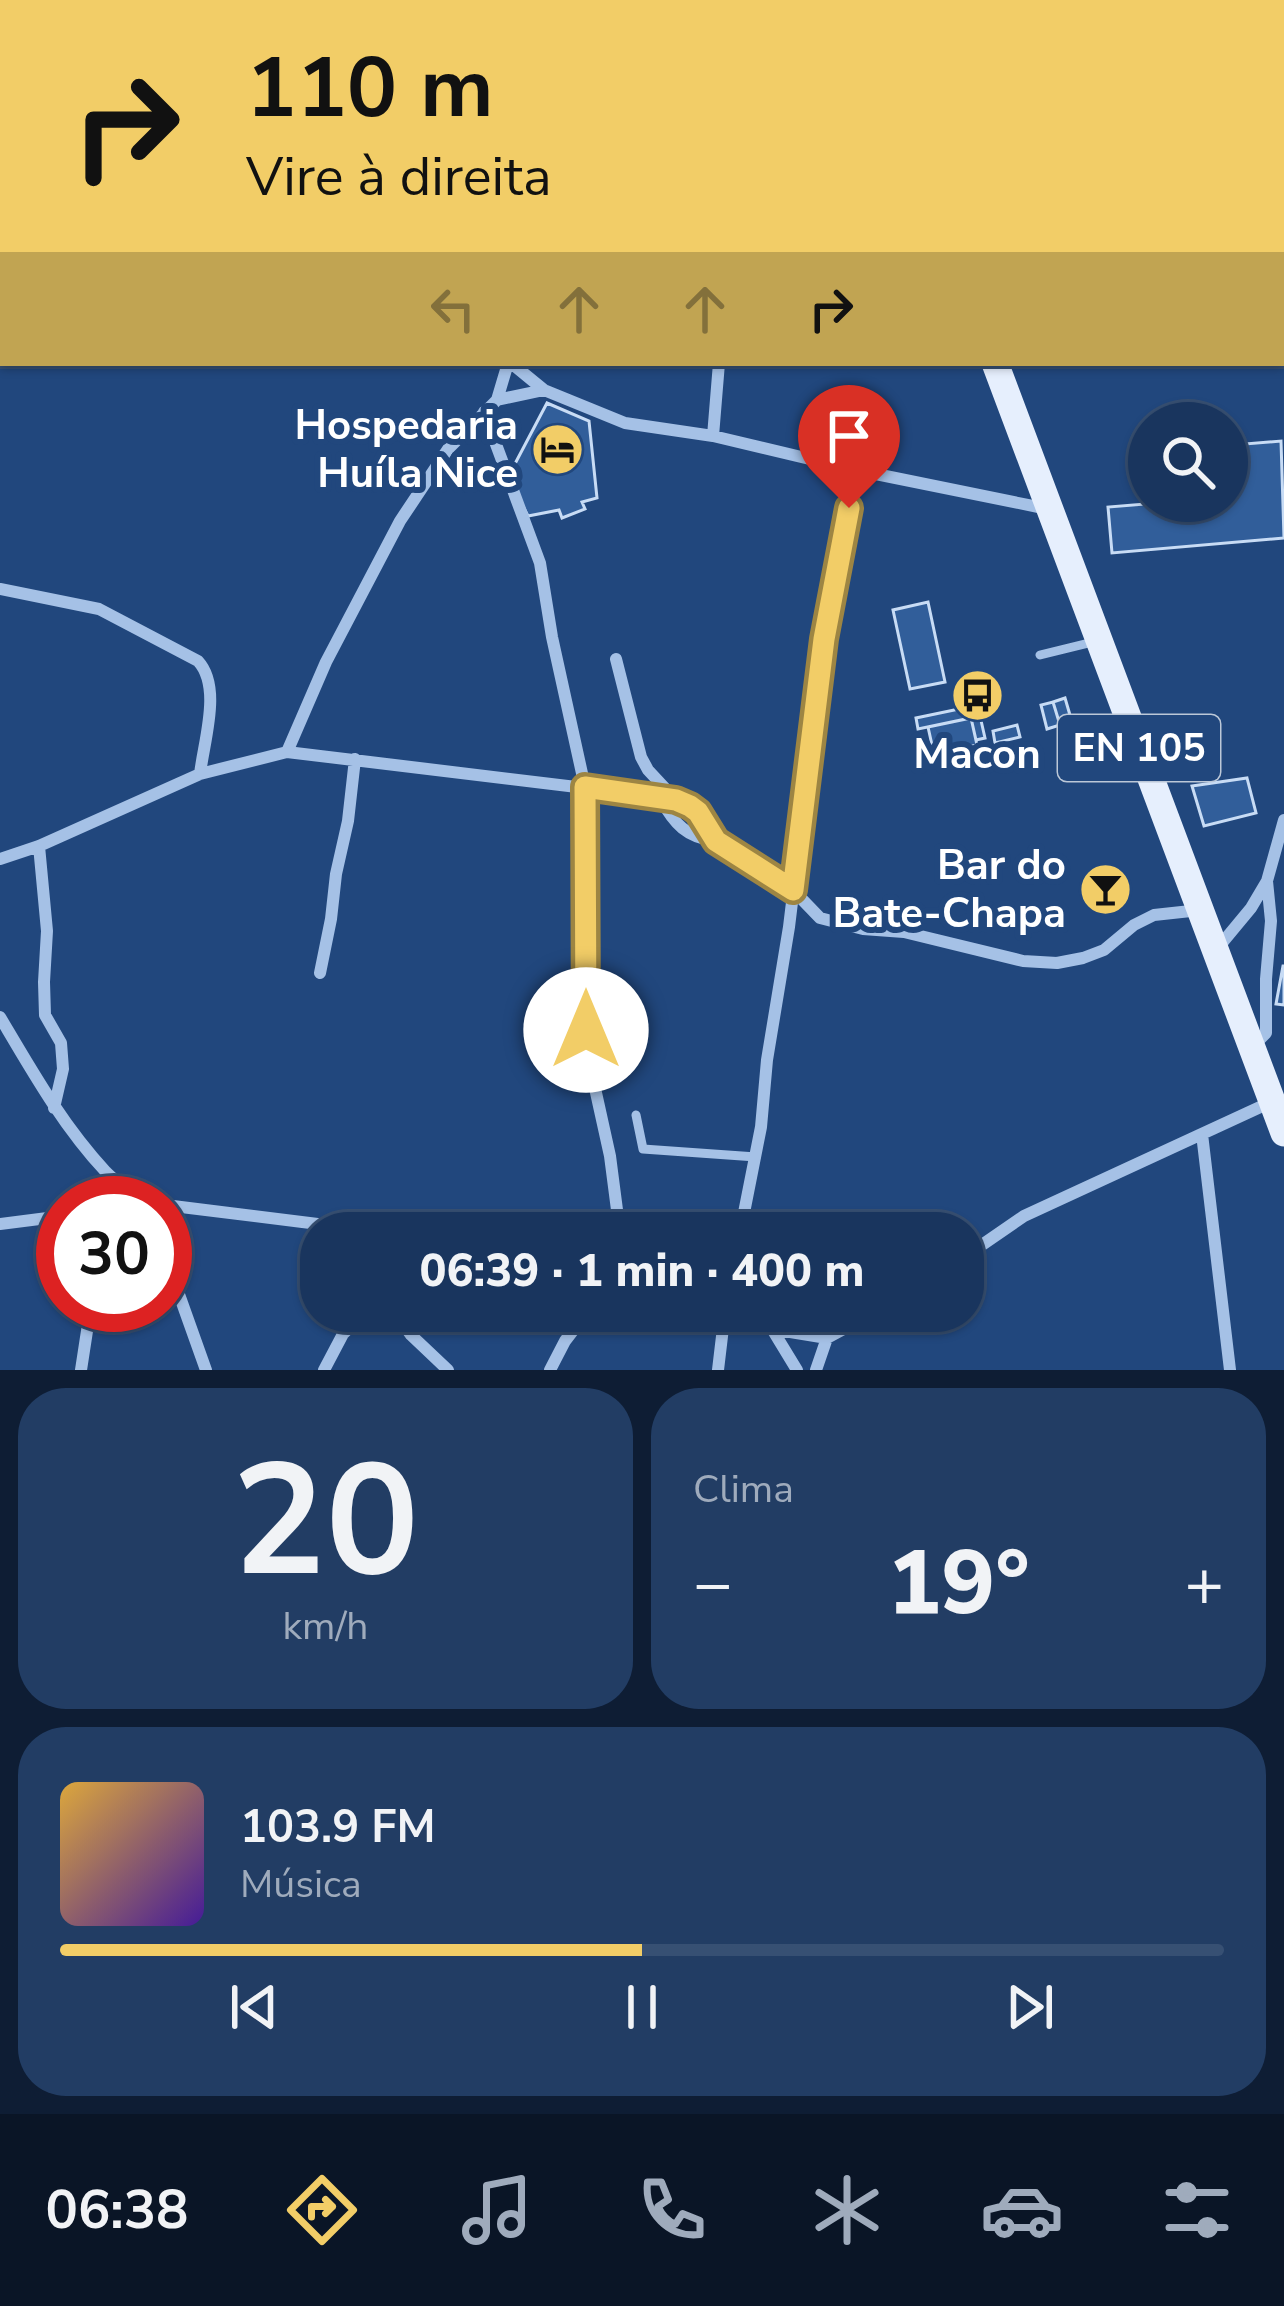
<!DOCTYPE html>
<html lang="pt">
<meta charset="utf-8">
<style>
:root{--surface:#19355e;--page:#223d64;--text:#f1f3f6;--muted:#9fabbc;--line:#375073;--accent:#f2cd67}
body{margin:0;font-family:"Nunito Sans",sans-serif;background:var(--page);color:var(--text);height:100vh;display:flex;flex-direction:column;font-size:45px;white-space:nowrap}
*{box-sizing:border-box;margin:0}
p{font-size:39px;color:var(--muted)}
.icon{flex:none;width:66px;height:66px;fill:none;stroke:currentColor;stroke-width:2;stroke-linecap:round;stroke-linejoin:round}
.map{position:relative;height:1370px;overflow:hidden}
.side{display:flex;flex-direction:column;gap:18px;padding:18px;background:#0e1d34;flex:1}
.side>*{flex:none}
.banner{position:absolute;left:0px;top:0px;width:1284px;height:366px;box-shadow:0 3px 9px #0004,0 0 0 3px var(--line);background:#f2cd67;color:#111;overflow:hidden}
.fabs{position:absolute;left:1128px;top:402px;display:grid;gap:24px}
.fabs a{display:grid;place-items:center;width:120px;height:120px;border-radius:50%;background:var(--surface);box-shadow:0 3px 9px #0004,0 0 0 3px var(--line);font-size:60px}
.speed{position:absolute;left:36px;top:1176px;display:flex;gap:24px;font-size:60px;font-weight:700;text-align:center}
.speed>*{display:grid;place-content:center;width:156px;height:156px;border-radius:50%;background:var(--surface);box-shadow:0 3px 9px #0004,0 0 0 3px var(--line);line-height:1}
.speed .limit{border:18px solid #d22;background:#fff;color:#111}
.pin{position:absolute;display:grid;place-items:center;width:102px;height:102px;color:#fff;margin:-123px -51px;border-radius:50% 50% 50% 0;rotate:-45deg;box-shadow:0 0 12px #0007}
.pin .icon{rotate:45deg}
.me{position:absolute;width:132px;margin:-66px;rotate:0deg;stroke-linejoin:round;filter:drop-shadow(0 0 9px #0008)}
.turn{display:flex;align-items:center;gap:42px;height:252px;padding:0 48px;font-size:54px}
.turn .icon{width:156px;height:156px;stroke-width:2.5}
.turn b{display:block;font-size:84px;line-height:102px}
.lanes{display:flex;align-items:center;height:114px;padding:0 48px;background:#0003;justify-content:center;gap:60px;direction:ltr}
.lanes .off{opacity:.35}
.big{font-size:90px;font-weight:800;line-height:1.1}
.side .tile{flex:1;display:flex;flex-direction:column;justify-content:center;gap:18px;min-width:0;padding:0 42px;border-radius:48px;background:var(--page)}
.side .dial{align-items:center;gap:0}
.dial b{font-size:156px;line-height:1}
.song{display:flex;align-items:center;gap:36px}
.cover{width:144px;height:144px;border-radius:18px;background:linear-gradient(135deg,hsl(40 70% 55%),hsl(260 70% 35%))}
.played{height:12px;border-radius:6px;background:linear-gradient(90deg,var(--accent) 50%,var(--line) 50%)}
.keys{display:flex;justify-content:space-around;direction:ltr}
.heat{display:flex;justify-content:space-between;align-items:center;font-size:66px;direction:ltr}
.side .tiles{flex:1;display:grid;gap:18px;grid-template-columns:1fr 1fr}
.tile:last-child{grid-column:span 2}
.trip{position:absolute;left:300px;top:1212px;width:684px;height:120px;border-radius:48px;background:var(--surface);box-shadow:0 3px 9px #0004,0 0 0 3px var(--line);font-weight:800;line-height:120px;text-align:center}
.dock{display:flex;height:192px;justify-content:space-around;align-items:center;background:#0a1526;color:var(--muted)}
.dock .icon{width:84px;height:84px}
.dock .active{color:var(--accent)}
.dock b{font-size:54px;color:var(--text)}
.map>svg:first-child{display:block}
.building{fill:#315e9a;stroke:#c8dcf5;stroke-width:3}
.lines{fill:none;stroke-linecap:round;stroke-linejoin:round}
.service{stroke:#a5c1e6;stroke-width:9}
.minor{stroke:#a5c1e6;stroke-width:12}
.primary{stroke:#e6effd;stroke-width:27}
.route-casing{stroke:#9d8543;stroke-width:30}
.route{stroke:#f2cd67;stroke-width:21}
.labels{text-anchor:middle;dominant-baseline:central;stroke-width:12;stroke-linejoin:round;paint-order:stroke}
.shield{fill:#21477d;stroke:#bcc8d8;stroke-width:3}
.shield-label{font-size:39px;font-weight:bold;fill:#fff}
.poi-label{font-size:42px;font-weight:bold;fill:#fff;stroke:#21477d;text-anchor:end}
</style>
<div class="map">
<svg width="1284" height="1370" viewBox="0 0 1284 1370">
<rect width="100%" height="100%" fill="#21477d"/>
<!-- building -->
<path class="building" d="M547,403L589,421L597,498L582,502L585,509L562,518L559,510L528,516L508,477Z
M1281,441L1284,538L1112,553L1108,507L1182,501H1227V497L1236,496L1232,445Z
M928,602L945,682L910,689L893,610Z
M1065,698L1072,722L1060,725L1053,702Z
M1053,702L1060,725L1047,729L1041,705Z
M978,705L980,716L918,729L916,718Z
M980,716L985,738L976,740L971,718Z
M971,718L977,745L934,754L928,727Z
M1017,725L1020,737L995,743L993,731Z
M1247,778L1256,813L1204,826L1192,786Z
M1283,966H1284V1005L1276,1004Z"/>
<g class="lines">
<!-- service -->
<path class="service" d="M1040,655L1093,642
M1063,737L1124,725
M636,1115L643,1149L756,1157"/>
<!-- minor -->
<path class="minor" d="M12,0L16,3
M37,0L38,3
M235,0L236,3
M611,3L612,0
M1120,3L1129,0
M1248,3L1249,0
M0,180L3,176
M511,363L544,390L625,423L713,436L856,470L1048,509
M497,400L508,363
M484,412L540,563L552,637L585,787L586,1030L591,1070L610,1156L620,1233
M713,436L719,363
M0,589L99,609L198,661C222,687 204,740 200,774
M616,659L641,757L648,770L675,799
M287,752L326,662L400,521L448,449L497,400L544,390
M660,798C674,824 687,838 716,841
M39,846L47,931L44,982L45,1015L61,1043L63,1069L54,1108
M0,859L39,846L200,774L287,752L676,799L699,812L716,841L793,890L820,918L863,929L904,932L1023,961L1057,963L1083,958L1104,950L1134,925L1154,915L1200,910
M1267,881L1284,820
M1217,949L1251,908L1267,881L1271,921L1266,979V1033L1253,1046
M320,973L331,919L336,874L348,821L355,759
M0,1017C32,1071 63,1126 106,1172C117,1183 130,1192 141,1203
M1202,1134L1230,1370
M165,1205L390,1233
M0,1224L63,1216
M740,1233L761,1127L767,1060L789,927L824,639L856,470
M165,1255L206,1370
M963,1258L1024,1216L1271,1102
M394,1311L411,1335L448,1370
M751,1311L772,1329L797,1370
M772,1329L827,1338L877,1311
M81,1370L91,1305
M324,1370L343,1334L367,1311
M550,1370L565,1341L588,1311
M718,1370L725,1311
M816,1370L827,1338"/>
<!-- primary -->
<path class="primary" d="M980,3V0
M995,363L1284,1133"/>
</g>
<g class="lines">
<defs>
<path id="route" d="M586,1030L585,787L676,800L690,806L698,812L716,841L793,890L824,639L849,508"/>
</defs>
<!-- route casing -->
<use href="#route" class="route-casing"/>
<!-- route -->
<use href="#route" class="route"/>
</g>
<!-- icons -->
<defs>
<symbol id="hotel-disc" viewBox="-11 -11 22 22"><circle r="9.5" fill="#f2cd67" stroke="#21477d"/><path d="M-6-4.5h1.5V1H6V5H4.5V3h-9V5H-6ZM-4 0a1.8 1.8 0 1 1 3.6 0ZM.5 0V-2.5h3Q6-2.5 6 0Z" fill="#111"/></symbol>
<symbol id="bus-disc" viewBox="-11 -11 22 22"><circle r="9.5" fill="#f2cd67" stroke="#21477d"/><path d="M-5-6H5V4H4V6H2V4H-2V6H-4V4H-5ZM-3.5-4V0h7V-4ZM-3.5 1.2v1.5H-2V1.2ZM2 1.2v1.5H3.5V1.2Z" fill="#111"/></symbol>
<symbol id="bar-disc" viewBox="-11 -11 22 22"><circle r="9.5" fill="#f2cd67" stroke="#21477d"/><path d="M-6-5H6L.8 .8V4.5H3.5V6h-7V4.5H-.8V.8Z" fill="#111"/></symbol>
</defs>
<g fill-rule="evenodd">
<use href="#hotel-disc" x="528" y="420" width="59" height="59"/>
<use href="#bus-disc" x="948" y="666" width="59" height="59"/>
<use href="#bar-disc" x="1076" y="860" width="59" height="59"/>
</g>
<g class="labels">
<!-- shield labels -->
<rect class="shield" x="1058" y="715" width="162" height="66" rx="9"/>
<g class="shield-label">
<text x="1139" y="748">EN 105</text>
</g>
<!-- poi labels -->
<g class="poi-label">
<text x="518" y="425">Hospedaria<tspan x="518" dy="48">Huíla Nice</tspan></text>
<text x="977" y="754" text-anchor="middle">Macon</text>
<text x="1066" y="865">Bar do<tspan x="1066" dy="48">Bate-Chapa</tspan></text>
</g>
</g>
</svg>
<div class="fabs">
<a><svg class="icon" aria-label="search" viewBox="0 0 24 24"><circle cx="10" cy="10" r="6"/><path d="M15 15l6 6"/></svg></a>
</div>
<div class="speed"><div class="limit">30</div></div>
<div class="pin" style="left:849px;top:508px;background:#d93025"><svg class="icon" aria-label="arrive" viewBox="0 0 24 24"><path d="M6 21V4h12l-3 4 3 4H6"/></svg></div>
<svg class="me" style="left:586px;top:1030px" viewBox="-20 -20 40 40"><circle r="19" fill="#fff"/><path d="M0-13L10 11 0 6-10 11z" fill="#f2cd67"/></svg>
<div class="trip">06:39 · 1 min · 400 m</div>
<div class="banner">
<div class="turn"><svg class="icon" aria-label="right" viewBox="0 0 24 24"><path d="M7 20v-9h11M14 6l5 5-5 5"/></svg><div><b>110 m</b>Vire à direita</div></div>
<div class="lanes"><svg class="icon off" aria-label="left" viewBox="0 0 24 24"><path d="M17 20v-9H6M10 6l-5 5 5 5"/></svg><svg class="icon off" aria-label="ahead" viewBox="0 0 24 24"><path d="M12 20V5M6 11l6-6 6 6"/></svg><svg class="icon off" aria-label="ahead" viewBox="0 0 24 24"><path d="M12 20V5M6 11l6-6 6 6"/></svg><svg class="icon" aria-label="right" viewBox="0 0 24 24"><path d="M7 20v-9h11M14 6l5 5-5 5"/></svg></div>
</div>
</div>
<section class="side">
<div class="tiles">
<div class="tile dial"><b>20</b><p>km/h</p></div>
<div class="tile"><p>Clima</p>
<div class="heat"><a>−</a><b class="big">19°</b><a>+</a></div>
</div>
<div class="tile">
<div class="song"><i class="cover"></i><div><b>103.9 FM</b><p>Música</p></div></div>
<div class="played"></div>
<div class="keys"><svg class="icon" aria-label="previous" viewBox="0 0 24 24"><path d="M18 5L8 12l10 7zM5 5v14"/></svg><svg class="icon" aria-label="pause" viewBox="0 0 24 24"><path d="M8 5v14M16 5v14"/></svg><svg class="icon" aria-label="next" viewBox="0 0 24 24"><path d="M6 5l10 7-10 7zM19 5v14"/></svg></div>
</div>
</div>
</section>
<nav class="dock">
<b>06:38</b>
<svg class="icon active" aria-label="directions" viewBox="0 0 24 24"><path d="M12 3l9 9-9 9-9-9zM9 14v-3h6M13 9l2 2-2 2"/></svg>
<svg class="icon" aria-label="music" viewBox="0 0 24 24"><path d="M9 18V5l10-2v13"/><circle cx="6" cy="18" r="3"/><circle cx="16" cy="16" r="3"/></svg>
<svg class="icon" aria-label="phone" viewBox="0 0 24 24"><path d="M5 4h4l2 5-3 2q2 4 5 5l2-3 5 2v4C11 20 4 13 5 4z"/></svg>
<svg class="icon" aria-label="climate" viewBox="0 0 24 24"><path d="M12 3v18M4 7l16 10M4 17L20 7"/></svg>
<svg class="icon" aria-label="car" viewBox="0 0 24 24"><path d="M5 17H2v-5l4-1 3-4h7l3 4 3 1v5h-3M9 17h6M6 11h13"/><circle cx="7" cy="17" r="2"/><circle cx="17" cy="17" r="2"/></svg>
<svg class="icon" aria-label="filters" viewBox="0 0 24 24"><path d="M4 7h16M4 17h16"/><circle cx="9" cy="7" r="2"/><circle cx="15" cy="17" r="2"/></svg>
</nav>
